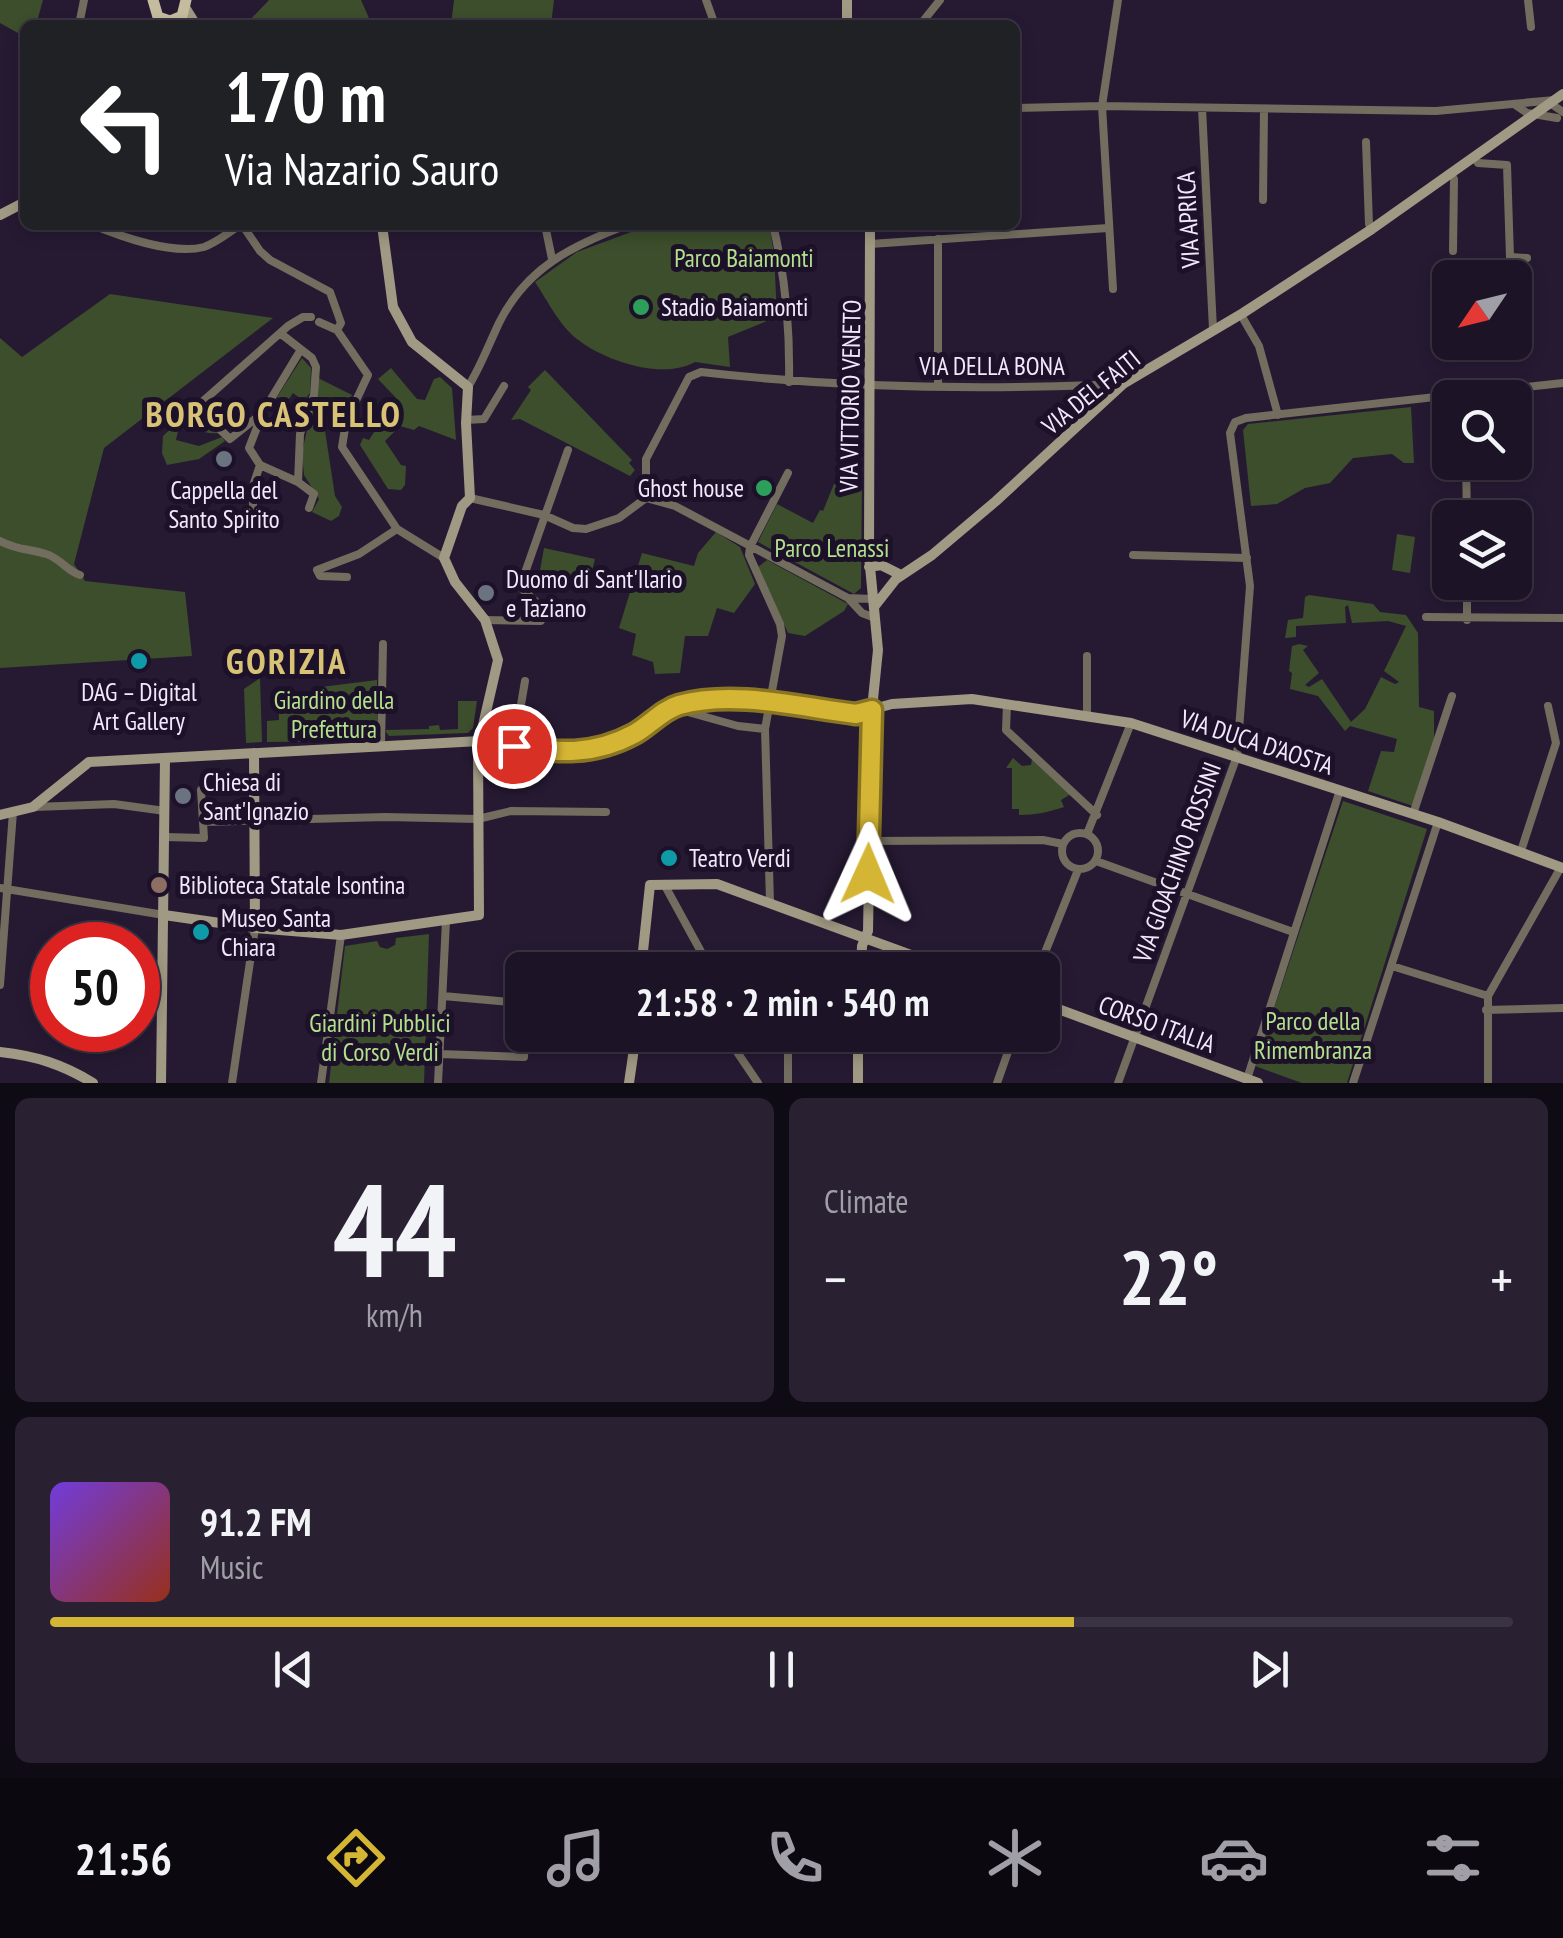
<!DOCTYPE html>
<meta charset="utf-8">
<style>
:root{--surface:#1c1426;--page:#292132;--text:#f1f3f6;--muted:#a09ea7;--line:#3a3343;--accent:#d5b534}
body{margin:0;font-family:"PT Sans Narrow",sans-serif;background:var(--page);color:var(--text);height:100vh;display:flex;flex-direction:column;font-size:38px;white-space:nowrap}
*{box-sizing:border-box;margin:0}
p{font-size:32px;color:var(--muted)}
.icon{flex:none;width:55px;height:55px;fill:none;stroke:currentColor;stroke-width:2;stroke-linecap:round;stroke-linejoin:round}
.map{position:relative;height:1083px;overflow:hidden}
.panel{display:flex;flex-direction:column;gap:15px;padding:15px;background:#0f0b15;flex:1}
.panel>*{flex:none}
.banner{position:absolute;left:20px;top:20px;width:1000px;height:210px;border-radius:15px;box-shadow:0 5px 15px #0003,0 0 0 2px var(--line);background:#202124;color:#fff;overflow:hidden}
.needle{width:65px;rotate:235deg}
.buttons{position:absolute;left:1432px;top:260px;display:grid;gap:20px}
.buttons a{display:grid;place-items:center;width:100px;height:100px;border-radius:15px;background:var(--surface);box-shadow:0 5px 15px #0003,0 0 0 2px var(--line);font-size:50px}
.speed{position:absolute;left:30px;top:922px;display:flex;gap:20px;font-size:50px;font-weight:700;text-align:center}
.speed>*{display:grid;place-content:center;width:130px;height:130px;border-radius:50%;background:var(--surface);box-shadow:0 5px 15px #0003,0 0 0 2px var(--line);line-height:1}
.speed .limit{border:15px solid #d22;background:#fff;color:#111}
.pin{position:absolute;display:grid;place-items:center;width:85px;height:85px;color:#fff;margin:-42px;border:5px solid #fff;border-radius:50%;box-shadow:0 2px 10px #0007}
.me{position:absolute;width:110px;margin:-55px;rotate:1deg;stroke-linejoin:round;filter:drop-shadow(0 0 8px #0008)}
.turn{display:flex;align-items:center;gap:35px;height:210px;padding:0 40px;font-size:45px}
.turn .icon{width:130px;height:130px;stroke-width:2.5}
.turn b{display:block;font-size:70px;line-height:85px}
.big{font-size:75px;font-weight:700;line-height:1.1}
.panel .card{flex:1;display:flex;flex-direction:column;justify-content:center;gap:15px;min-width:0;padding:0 35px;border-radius:15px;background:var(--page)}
.panel .dial{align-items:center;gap:0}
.dial b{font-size:130px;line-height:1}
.song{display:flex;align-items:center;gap:30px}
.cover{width:120px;height:120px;border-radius:15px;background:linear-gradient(135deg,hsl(260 70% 55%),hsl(10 70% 35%))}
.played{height:10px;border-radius:5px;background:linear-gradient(90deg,var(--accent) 70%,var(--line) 70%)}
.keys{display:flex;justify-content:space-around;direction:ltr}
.heat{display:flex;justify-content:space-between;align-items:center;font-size:55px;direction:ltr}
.panel .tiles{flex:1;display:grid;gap:15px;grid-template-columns:1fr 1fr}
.card:last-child{grid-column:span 2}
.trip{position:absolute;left:505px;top:952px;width:555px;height:100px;border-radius:15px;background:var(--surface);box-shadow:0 5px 15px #0003,0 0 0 2px var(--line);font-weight:700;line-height:100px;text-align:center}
.menu{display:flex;height:160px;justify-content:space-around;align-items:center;background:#0b080f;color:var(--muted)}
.menu .icon{width:70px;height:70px}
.menu .current{color:var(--accent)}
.menu b{font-size:45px;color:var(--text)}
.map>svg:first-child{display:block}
.green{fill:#3c4e2c}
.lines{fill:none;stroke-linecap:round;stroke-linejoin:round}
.street{stroke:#726d5f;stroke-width:8}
.secondary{stroke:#a09983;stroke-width:10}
.primary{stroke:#c5bb9e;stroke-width:11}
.route-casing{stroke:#8a7622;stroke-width:25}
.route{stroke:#d5b534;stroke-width:18}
.leisure-dot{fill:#2e9e5b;stroke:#1c1129;stroke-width:4}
.worship-dot{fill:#6b7280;stroke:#1c1129;stroke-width:4}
.culture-dot{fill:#0f9aa8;stroke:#1c1129;stroke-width:4}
.education-dot{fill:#8d6e63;stroke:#1c1129;stroke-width:4}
.labels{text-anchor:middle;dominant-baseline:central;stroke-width:10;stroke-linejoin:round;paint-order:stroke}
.street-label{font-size:25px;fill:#f1e9fb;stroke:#1c1129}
.park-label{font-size:25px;fill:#b2e08b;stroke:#1c1129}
.poi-label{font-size:25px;fill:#f1e9fb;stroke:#1c1129;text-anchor:start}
.district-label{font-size:35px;font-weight:bold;letter-spacing:2.5px;fill:#d7c275;stroke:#1c1129}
</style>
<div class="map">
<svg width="1563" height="1083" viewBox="0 0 1563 1083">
<rect width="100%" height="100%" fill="#261a33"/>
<!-- green -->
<path class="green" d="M0,0H43L36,25H25V37L0,23Z
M269,0H361L372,25H245Z
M454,0H554L551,25H451Z
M650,225H769L774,253L777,317L728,337L730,367L695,362C664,380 606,362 577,339C560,326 547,300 535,282L577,252Z
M110,294L273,318L104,448L74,564L85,581L185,592L192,656L0,668V338L22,357Z
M302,358L311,368L310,393L304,401L293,393L286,403L277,397Z
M391,368L417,399L425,400L434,379L440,377L452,388L456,440L419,426L414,430L400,426L385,441L401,465L406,466L405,485L401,490L388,489L360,445L363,438L369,440L396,398L378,379Z
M545,370L632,460L629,463L635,470L630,476L520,419L511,420L531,390L528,387Z
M318,378L352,395L341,415L329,416L328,410L322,411L335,496L342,507L339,516L331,521L312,512L319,499L304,475L302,453Z
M201,400L200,413L218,433C204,435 193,424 178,431L176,440L199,446L222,437L225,441L199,459L167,465L162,453L163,436Z
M1411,407L1414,463H1404L1392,454L1353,458L1330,483L1305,488L1277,504L1251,506L1243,430L1248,424Z
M834,484L862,485L861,588L854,594L758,542L777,504L813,523L820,510L823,511Z
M716,532L740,547L755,584L734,613L717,608L708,636H685L680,673L655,674L653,662L632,655L636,634L619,628L642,553L694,566L698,553Z
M1397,534L1415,537L1410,573L1392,570Z
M544,548L595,559L588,586L539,576Z
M767,560L848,604L844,611L805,636L788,633L758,567Z
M1309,595L1373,604L1380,612L1406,615L1418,633L1419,707L1434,711V744L1413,806L1368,791L1381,751L1394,752L1397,739L1350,726L1345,731L1318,696L1290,689L1292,673L1289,671L1292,646L1299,644L1308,646L1303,650L1319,673L1305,685L1309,687L1322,679L1351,722L1365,709L1381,677L1395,684L1399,682L1384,671L1406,626L1388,621L1352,623L1348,605L1345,607L1346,623L1296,626V637L1285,638L1288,620L1303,618L1305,597Z
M260,678L262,742L246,743L244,689Z
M377,680V741L267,742V721L279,720L278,699L310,700L313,688Z
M458,701H477L473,728L468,733L389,736L386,732V730L429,729V726L439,725L440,730L458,729Z
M1013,758L1022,766L1031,765L1032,759L1071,794L1061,800L1064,807C1049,812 1036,815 1019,815V809H1012V768H1006Z
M1343,801L1427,829L1347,1083H1302L1255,1066Z
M429,934L424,1083H329L345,946L377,941L380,947L387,949L395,945L396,938Z"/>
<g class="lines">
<!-- street -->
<path class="street" d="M706,0L715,25
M1528,0L1531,27
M79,25L84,0
M920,25L940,0
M1550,103L1563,112
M1514,104L1527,113L1557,118
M1015,108L1102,106L1436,111L1555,100
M1202,108L1213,329
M1366,142L1369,224L1372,229
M1474,157L1478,163L1507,165L1510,257L1527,258
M1451,174L1454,179L1453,251
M1263,200L1264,109
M93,225C122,237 173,255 204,247C216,243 228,233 239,226
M239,225L243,226L260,251L270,260L330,292L341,323L337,330
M545,225L552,259
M773,225C785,275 790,330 789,382
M870,244L1108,228
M1510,257L1511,278
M1113,289L1102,106L1118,0
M1241,315L1259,346L1278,415
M319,322L337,330L368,375L346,422L342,447L397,529L444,558
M280,333L312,358L316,367L314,395L300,434L298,482L260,465L249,448L263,412L300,351
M468,387C481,366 489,344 499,323C526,268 573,245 627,225
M938,387V239
M260,415L230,439L208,418L202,402L288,326L303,317H311
M466,420L484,419L504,386
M1466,462L1467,518
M298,482L314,494L309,508
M470,498L544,515L573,528L586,529L619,518L646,498
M646,498V459L689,377L701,372C832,387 964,390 1096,385L1110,396
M646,498L675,506L848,598L872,599
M253,511V486L260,465
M0,541C20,551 27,548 46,554C60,558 67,571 80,575
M1133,555L1247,558
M317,570L359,554L397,529
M317,570L320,576L347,577
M1467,582V620
M848,598L862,613L875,618
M1426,617L1563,618
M485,620L541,621L545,610L520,587L568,450
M1087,656V716
M1007,704L1006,730L1097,815
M677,709L738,726L765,729
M381,746L383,644
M514,746L525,681
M35,807L114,804L165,811
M1413,814L1452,696
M203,822L385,817L478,819L511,811L606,812
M1062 851a18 18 0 1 1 36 0a18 18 0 1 1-36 0Z
M1087,834L1131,723
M165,837L204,838L201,790
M868,841L1043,840L1063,844
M1521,851L1556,743L1548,706
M1096,861L1293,932
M664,884L711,970
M0,888L164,915
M770,902L765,729L782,636L780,624L749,555L750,547L788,473
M1392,966L1488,996
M1038,970L1078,870
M0,985L13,812
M443,996L522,1003
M1486,1010L1563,1008
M730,1035L733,1046L758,1083
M733,1046L857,1048
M440,1054L524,1057L525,1035
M1247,1079L1340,790
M232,1083L255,928
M321,1083L341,935
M438,1083L446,921
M788,1083V1048
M997,1083L1014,1035
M1118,1083L1237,756L1250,586L1230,433L1235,422L1246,418L1563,383
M1353,1083L1438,822
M1488,1083V996L1561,867"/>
<!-- secondary -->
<path class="secondary" d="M847,0V25
M186,9L196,25
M0,215L25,202
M869,567L881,565L901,575
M874,607L896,579L932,555L996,501L1123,384L1243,313L1372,229L1563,94
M254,753L255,928
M0,815L33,807L89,762L480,741L578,753L598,749L631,736L678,706L718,699L855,714L892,704L972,699L1131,723L1438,822L1563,868
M164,915L255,928L341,935L479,915L478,747L498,660L485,620L455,582L444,558L462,506L470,498L466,423L468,387L412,342L393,307L382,225
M641,970L650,885L717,884L952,970
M861,970L862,946L868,931L872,709L878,650L869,556L870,225
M1042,1003L1258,1083
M0,1052C36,1056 62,1064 93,1083
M161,1083L165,759
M629,1083L636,1035
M858,1083V1035"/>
<!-- primary -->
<path class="primary" d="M153,0L158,17L170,21L182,16L186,0"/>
</g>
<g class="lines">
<defs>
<path id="route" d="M514,746C557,753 593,756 634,734C649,726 662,710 679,705C735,690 799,707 856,714L872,710L868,874"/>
</defs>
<!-- route casing -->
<use href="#route" class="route-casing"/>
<!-- route -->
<use href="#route" class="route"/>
</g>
<!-- markers -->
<g class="leisure-dot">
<circle cx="641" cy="307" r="10"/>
<circle cx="764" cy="488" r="10"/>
</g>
<g class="worship-dot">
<circle cx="224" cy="459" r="10"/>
<circle cx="486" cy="593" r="10"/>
<circle cx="183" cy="796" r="10"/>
</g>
<g class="culture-dot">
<circle cx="139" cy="661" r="10"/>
<circle cx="669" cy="858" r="10"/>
<circle cx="201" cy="932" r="10"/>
</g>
<circle class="education-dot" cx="159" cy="885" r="10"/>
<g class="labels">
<!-- street labels -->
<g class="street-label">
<text transform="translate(1188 220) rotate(-93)">VIA APRICA</text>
<text x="992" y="366">VIA DELLA BONA</text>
<text transform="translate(1091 392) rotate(-39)">VIA DEL FAITI</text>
<text transform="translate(850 396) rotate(-89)">VIA VITTORIO VENETO</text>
<text transform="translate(1257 742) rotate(18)">VIA DUCA D'AOSTA</text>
<text transform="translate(1177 862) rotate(-70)">VIA GIOACHINO ROSSINI</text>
<text transform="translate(1157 1024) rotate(20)">CORSO ITALIA</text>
</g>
<!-- park labels -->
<g class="park-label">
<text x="744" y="258">Parco Baiamonti</text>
<text x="832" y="548">Parco Lenassi</text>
<text x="334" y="700">Giardino della<tspan x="334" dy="29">Prefettura</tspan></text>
<text x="1313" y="1021">Parco della<tspan x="1313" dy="29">Rimembranza</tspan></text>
<text x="380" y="1023">Giardini Pubblici<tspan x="380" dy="29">di Corso Verdi</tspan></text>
</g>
<!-- poi labels -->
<g class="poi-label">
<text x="661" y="307">Stadio Baiamonti</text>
<text x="744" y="488" text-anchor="end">Ghost house</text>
<text x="224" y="490" text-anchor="middle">Cappella del<tspan x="224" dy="29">Santo Spirito</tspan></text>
<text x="506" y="579">Duomo di Sant'Ilario<tspan x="506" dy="29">e Taziano</tspan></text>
<text x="139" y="692" text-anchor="middle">DAG – Digital<tspan x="139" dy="29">Art Gallery</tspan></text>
<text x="203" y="782">Chiesa di<tspan x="203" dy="29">Sant'Ignazio</tspan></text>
<text x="689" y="858">Teatro Verdi</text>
<text x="179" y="885">Biblioteca Statale Isontina</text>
<text x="221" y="918">Museo Santa<tspan x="221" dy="29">Chiara</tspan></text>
</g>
<!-- district labels -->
<g class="district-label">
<text x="274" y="414">BORGO CASTELLO</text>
<text x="287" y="661">GORIZIA</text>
</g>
</g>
</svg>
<div class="buttons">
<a><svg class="needle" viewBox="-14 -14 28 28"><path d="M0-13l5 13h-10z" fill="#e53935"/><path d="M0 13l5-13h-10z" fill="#a09ea7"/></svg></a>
<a><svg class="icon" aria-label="search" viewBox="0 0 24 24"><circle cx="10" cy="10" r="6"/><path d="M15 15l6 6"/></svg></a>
<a><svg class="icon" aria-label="layers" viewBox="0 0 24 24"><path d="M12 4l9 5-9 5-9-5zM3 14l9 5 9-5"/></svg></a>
</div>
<div class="speed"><div class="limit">50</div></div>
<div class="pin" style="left:514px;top:746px;background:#d93025"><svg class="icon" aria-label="arrive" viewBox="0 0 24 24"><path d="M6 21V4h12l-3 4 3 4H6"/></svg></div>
<svg class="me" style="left:868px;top:874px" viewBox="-20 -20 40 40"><path d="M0-17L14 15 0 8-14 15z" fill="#d5b534" stroke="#fff" stroke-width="4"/></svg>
<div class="trip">21:58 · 2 min · 540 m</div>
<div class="banner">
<div class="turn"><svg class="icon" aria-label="left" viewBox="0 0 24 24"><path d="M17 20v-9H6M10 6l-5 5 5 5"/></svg><div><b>170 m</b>Via Nazario Sauro</div></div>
</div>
</div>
<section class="panel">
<div class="tiles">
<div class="card dial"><b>44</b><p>km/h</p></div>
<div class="card"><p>Climate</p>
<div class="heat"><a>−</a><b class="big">22°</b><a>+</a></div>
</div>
<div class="card">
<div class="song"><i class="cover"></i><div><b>91.2 FM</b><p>Music</p></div></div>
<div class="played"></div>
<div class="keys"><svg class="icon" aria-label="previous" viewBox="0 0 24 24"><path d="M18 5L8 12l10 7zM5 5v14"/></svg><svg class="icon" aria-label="pause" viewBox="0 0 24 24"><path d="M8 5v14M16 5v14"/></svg><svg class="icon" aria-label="next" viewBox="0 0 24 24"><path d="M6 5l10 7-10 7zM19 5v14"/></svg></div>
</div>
</div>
</section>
<nav class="menu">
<b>21:56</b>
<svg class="icon current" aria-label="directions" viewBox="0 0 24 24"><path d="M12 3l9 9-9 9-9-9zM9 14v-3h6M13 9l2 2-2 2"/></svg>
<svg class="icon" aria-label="music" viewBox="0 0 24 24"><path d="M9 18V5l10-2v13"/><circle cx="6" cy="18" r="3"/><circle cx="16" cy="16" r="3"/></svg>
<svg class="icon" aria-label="phone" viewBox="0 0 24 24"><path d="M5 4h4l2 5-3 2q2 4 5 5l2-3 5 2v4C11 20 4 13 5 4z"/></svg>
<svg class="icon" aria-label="climate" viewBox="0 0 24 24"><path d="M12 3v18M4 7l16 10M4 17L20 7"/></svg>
<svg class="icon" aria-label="car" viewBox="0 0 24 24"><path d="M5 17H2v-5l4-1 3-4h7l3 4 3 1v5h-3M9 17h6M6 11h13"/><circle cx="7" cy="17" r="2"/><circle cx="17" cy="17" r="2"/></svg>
<svg class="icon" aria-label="filters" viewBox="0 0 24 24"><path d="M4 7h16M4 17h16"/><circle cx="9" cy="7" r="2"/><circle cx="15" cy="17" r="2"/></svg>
</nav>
